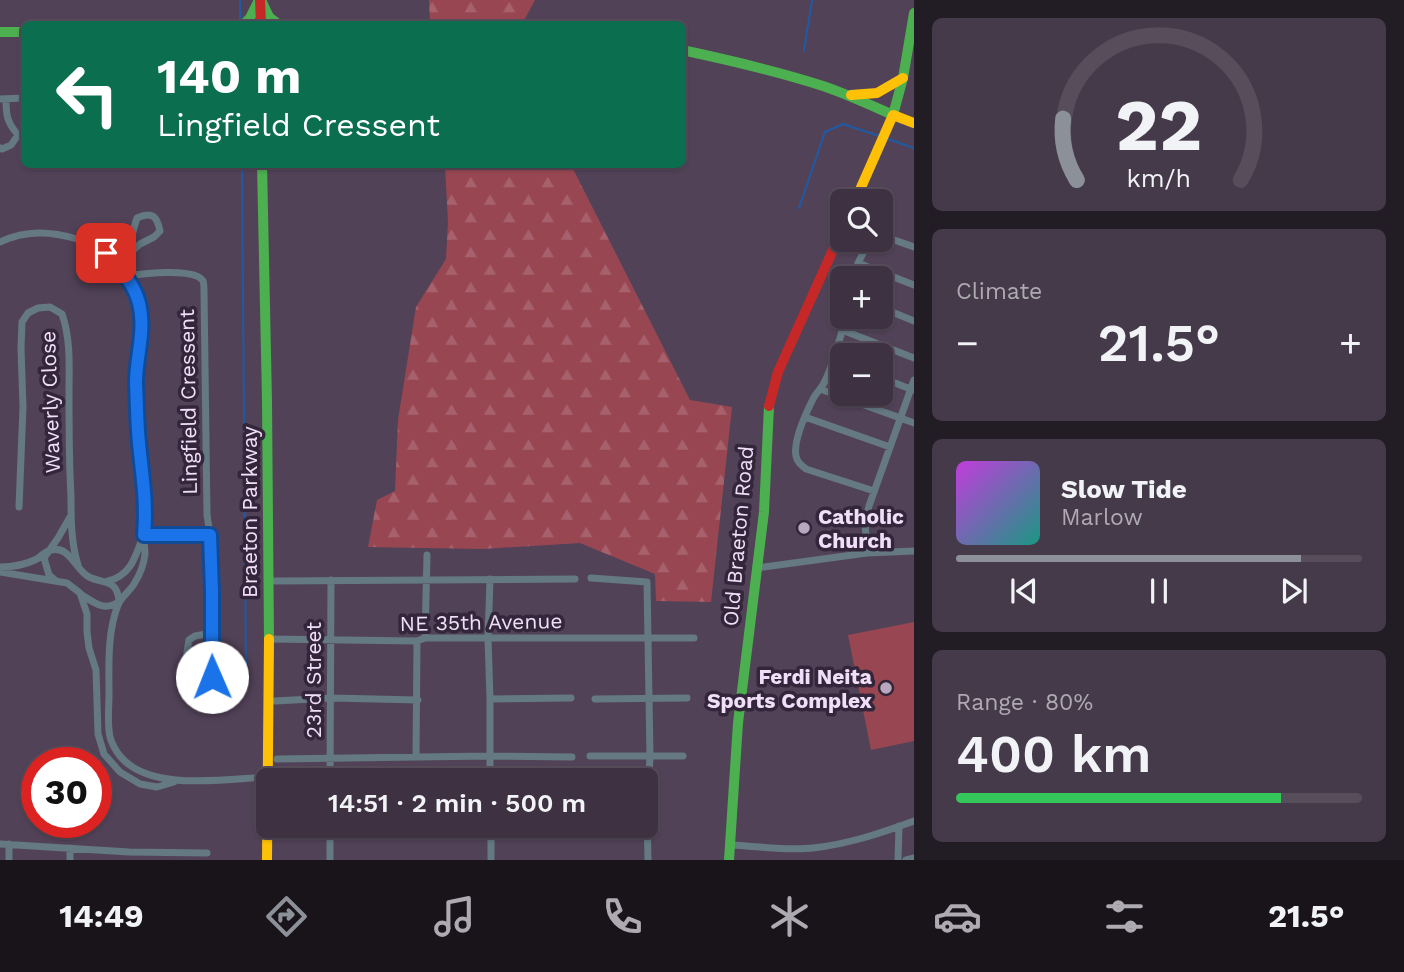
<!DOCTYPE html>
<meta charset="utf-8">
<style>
:root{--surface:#3e3242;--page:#453a49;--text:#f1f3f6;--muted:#adaab2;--line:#574d5b;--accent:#8c9099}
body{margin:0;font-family:"Work Sans",sans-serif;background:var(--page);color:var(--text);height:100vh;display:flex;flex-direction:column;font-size:26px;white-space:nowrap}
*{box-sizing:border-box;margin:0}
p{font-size:23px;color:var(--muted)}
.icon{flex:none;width:38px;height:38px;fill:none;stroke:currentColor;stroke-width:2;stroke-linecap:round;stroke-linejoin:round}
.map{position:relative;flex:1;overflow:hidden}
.details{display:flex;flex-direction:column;gap:18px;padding:18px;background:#221c24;width:490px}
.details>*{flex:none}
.top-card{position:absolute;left:21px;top:21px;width:665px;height:147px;border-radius:10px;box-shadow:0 2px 5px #0004,0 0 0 2px var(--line);background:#0b6e4f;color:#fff;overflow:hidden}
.tools{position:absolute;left:830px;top:189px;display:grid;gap:14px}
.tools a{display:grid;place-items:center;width:63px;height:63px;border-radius:10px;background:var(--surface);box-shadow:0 2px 5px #0004,0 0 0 2px var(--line);font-size:35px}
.speed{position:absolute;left:21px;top:747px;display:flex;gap:14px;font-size:35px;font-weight:700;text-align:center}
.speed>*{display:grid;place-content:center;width:91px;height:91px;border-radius:50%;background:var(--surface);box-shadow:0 2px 5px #0004,0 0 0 2px var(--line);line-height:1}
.speed .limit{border:10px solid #d22;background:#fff;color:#111}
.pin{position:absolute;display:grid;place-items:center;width:60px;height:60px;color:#fff;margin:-30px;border-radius:14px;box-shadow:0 4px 10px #0006}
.me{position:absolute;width:77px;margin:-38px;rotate:359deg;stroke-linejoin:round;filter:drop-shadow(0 0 5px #0008)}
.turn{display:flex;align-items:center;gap:24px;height:147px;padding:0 21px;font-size:32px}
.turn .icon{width:91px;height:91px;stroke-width:2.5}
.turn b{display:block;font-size:49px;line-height:60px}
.big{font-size:52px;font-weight:600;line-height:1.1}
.details .card{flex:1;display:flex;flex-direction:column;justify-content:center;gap:10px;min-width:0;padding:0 24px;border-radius:10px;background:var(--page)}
.details .dial{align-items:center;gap:0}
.dial svg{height:182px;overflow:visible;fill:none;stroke:var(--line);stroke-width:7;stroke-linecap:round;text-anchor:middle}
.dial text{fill:var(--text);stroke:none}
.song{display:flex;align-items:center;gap:21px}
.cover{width:84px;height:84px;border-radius:10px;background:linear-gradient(135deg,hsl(290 70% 55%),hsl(170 70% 35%))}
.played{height:7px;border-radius:4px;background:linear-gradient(90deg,var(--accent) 85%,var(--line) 85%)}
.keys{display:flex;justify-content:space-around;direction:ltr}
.heat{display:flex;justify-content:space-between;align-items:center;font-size:38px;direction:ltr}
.charge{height:10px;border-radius:5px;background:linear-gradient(90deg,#34c759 80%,var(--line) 0)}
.trip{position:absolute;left:256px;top:768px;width:402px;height:70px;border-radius:10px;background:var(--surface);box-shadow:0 2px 5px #0004,0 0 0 2px var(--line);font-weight:600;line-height:70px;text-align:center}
.tabs{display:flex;height:112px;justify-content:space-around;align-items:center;background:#19141a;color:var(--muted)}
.tabs .icon{width:49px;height:49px}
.tabs .selected{color:var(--accent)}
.tabs b{font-size:32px;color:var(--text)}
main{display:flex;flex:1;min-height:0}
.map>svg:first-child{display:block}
.green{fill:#984752}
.forest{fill:url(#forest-firs)}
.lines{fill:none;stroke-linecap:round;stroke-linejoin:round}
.stream{stroke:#1f5aa5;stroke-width:2}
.street{stroke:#647982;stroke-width:7}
.fast{stroke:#4caf50;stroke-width:10}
.slow{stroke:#ffc107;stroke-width:10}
.jam{stroke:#c62828;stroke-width:10}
.route-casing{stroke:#114b97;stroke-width:18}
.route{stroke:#1a73e8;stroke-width:12}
.poi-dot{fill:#b9a7c0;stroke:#34263a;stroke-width:2.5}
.labels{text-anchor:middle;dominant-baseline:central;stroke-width:7;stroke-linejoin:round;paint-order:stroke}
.street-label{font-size:21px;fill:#f1def8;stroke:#34263a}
.poi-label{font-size:21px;font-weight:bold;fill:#f1def8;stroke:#34263a;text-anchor:start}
</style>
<main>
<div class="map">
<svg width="914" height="860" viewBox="0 0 914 860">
<defs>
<pattern id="forest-firs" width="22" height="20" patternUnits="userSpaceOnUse" patternTransform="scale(1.75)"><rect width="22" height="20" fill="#984752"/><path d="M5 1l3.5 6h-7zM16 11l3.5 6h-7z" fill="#a7616c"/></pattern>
</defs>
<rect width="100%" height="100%" fill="#524258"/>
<!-- green -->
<path class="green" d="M914,622V741L871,750L848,635Z"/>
<!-- forest -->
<path class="forest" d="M429,0H535L522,24H430Z
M445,165H571L690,400L732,407L711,602L656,601L655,574L580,543L482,549L368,547L377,500L395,491L398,420L416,307L446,259L448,222Z"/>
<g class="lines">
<!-- stream -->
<path class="stream" d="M240,20V0
M804,51L812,0
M888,139L914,148
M799,208L825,132L843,124L879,136
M240,663L246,675L242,164"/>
<!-- street -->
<path class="street" d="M0,99L24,98
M0,148L2,149L11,145L18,135C7,122 6,116 6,99
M880,235L914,247
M0,242C26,230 50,231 77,239C114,249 143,289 142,327C142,345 137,362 136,380C136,396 137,412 138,428C139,445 143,463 144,480C146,500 144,519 144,539C144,544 145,549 145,554C144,564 139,576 134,584C129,592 121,597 118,605C107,633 109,665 109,695C109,708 107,723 110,737C112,744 116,751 120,756C149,792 225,779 267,777
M109,257C116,251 128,244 132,235C134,230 135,223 137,218C152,211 157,216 160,231L154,237L140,244L117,265
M858,263L914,285
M127,276C141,274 195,267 203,281C204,283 204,290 204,292L207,515L210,535H144
M856,278L858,263L870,240
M842,303C835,315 844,323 841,335C836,350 832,367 825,381C822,388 816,393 813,399C806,413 793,441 796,456C797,462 801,465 806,469L874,491
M880,307L914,321
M842,330L914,358
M880,377L913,390
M820,389L914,423
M805,417L890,447
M19,507L23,407L21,348L22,322L28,313L38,308L50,307L62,314C71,340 69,366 69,394C69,428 69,462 71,496C71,519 71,543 78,565
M210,535L212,591L213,677L210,685L202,688L191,685C184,673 186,653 189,640L195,636L212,633
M867,553L865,523L869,506L914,380
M0,567C13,567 25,565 37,559C41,556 46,551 51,550C70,545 76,571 89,577C103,584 117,578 119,601
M756,568L867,553L914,551
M0,572L67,583L80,593L87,614V632L89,648L96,670L98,734L104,754L120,772L140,784L157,787L174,782
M591,578L647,582L650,756L647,816L648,860
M490,579L488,638L490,699V780
M56,581L49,575L44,558L58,538L70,517
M108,581C130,576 135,558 142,539
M275,581L575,579
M82,595C96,604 104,611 119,602
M425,638L427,555
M268,639L417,641L425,638H694
M490,699L571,698
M595,699L687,698
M275,701L331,698L418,700
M590,756H683
M416,757L417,641
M277,759L489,756L572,757
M330,780L331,580
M0,844L129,852L207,853
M730,845C756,846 788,851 813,848C849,844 881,833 914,821
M70,848V860
M9,860V844
M330,860V826
M491,860V826
M898,860L899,826
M906,860L914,858"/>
<!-- fast -->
<path class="fast" d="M261,0L269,17L278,24
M244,24L250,18L259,0
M0,32H24
M682,50C729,60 777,71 823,86C847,94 870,105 893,115L903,78L914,13
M262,164L267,401L269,639
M729,860L738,723L764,512L769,406"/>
<!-- slow -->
<path class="slow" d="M851,95L877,93L903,78
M855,201L893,115L914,123
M267,860L269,639"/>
<!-- jam -->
<path class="jam" d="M260,0L261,24
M769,406L778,372L842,230"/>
</g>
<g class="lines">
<defs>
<path id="route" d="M106,253C119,268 134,283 139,303C146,330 136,356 136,383C137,403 137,424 139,443C142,475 147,502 144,535H210L212,591V677"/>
</defs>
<!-- route casing -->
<use href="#route" class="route-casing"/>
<!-- route -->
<use href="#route" class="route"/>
</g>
<!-- markers -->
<g class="poi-dot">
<circle cx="804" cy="528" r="7"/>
<circle cx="886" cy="688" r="7"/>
</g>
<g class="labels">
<!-- street labels -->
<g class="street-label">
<text transform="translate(50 402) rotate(-92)">Waverly Close</text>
<text transform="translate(188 402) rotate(-91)">Lingfield Cressent</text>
<text transform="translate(249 512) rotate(-90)">Braeton Parkway</text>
<text transform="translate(738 536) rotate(-85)">Old Braeton Road</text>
<text transform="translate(481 622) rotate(-1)">NE 35th Avenue</text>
<text transform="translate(313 680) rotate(-90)">23rd Street</text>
</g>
<!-- poi labels -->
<g class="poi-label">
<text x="818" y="516">Catholic<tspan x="818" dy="24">Church</tspan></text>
<text x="872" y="676" text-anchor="end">Ferdi Neita<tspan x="872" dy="24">Sports Complex</tspan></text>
</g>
</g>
</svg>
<div class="tools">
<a><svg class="icon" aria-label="search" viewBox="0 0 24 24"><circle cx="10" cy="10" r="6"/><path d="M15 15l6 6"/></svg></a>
<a>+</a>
<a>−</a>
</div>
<div class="speed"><div class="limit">30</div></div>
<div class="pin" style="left:106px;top:253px;background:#d93025"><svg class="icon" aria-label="arrive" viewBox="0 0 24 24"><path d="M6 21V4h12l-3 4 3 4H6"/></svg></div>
<svg class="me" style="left:212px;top:677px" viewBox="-20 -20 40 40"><circle r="19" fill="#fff"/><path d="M0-13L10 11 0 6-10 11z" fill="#1a73e8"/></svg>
<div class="trip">14:51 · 2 min · 500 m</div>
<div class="top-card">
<div class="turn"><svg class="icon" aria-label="left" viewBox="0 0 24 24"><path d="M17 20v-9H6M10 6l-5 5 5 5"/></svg><div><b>140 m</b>Lingfield Cressent</div></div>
</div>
</div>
<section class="details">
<div class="card dial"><svg viewBox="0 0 100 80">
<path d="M14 69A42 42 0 1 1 86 69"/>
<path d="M14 69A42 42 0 0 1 8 42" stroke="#8c9099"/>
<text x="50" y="56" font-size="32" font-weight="700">22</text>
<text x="50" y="72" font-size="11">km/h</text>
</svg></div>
<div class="card"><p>Climate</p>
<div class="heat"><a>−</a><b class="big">21.5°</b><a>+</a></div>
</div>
<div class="card">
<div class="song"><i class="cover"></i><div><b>Slow Tide</b><p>Marlow</p></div></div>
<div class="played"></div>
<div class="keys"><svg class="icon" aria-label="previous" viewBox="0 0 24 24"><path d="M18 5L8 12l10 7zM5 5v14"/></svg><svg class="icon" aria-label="pause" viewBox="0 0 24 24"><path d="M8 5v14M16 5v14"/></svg><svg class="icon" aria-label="next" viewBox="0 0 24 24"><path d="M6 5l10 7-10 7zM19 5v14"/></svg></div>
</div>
<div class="card"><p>Range · 80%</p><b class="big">400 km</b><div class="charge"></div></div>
</section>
</main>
<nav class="tabs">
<b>14:49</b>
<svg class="icon selected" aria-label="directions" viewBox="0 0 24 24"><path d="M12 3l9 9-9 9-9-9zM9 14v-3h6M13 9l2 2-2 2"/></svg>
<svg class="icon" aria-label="music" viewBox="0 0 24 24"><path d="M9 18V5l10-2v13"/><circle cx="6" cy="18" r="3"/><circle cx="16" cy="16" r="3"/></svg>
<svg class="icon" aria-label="phone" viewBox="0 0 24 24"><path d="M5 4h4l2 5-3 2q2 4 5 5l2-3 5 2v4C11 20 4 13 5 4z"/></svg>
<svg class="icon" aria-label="climate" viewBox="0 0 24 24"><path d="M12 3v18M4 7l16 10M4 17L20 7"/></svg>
<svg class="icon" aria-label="car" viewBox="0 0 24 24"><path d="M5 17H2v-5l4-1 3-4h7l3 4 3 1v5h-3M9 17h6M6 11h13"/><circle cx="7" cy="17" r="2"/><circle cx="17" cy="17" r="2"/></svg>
<svg class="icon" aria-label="filters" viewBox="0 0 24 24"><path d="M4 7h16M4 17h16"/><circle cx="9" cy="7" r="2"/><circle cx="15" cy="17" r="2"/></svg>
<b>21.5°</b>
</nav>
